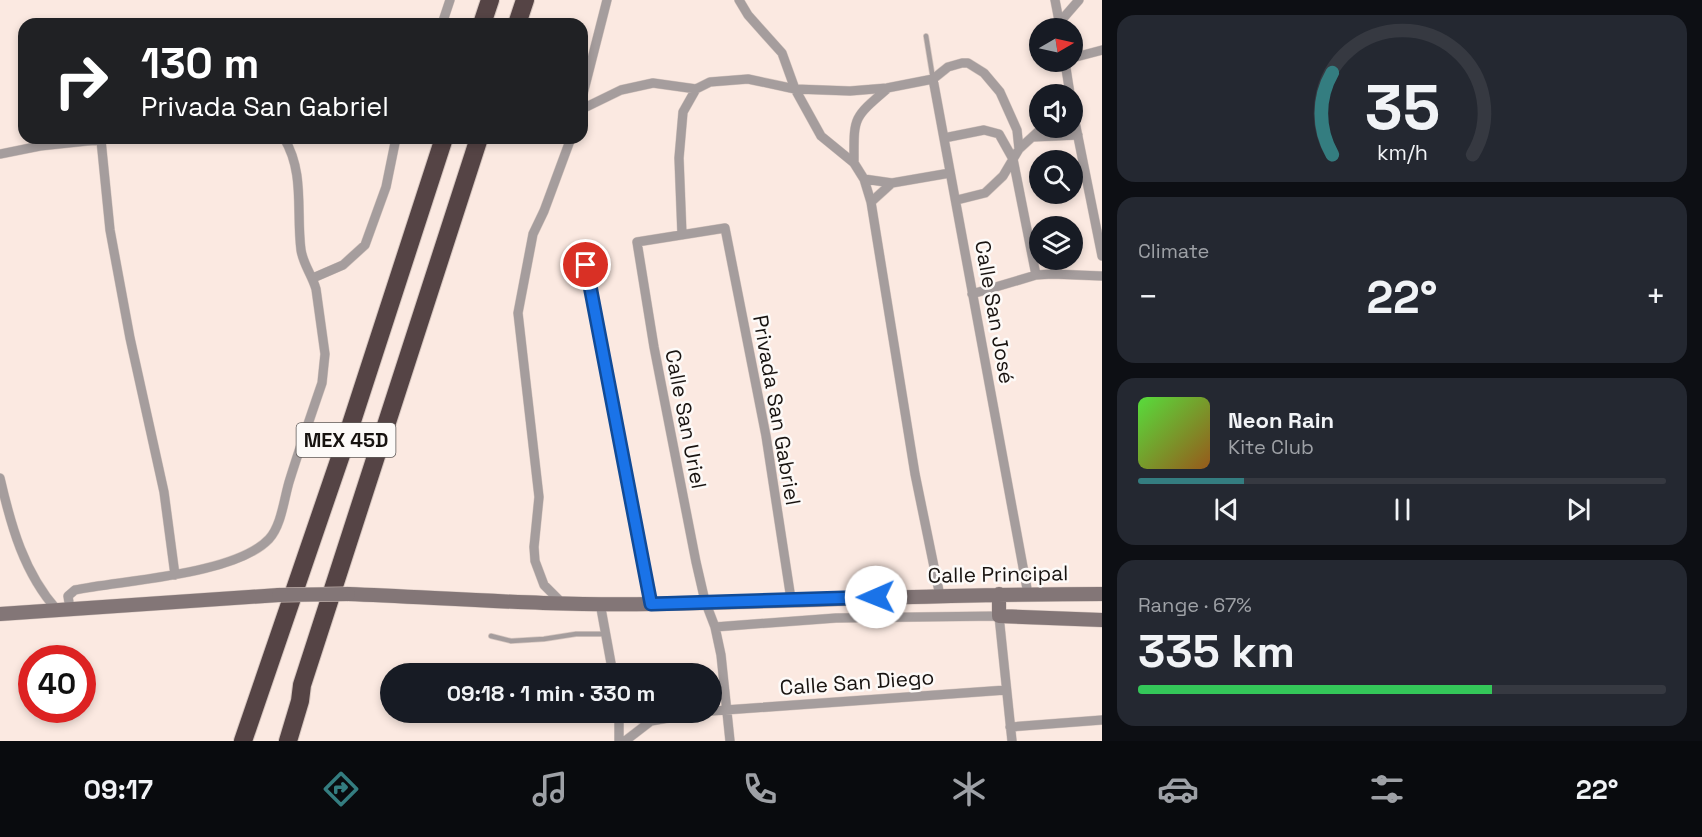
<!DOCTYPE html>
<meta charset="utf-8">
<style>
:root{--surface:#171b24;--page:#242831;--text:#f1f3f6;--muted:#9ea1a6;--line:#363941;--accent:#347d80}
body{margin:0;font-family:"Space Grotesk",sans-serif;background:var(--page);color:var(--text);height:100vh;display:flex;flex-direction:column;font-size:22px;white-space:nowrap}
*{box-sizing:border-box;margin:0}
p{font-size:20px;color:var(--muted)}
.icon{flex:none;width:33px;height:33px;fill:none;stroke:currentColor;stroke-width:2;stroke-linecap:round;stroke-linejoin:round}
.map{position:relative;flex:1;overflow:hidden}
.side{display:flex;flex-direction:column;gap:15px;padding:15px;background:#0d0f14;width:600px}
.side>*{flex:none}
.banner{position:absolute;left:18px;top:18px;width:570px;height:126px;border-radius:18px;box-shadow:0 3px 9px #0003;background:#202124;color:#fff;overflow:hidden}
.needle{width:39px;rotate:81deg}
.controls{position:absolute;left:1029px;top:18px;display:grid;gap:12px}
.controls a{display:grid;place-items:center;width:54px;height:54px;border-radius:50%;background:var(--surface);box-shadow:0 3px 9px #0003;font-size:30px}
.speed{position:absolute;left:18px;top:645px;display:flex;gap:12px;font-size:30px;font-weight:700;text-align:center}
.speed>*{display:grid;place-content:center;width:78px;height:78px;border-radius:50%;background:var(--surface);box-shadow:0 3px 9px #0003;line-height:1}
.speed .limit{border:9px solid #d22;background:#fff;color:#111}
.pin{position:absolute;display:grid;place-items:center;width:51px;height:51px;color:#fff;margin:-26px;border:3px solid #fff;border-radius:50%;box-shadow:0 2px 6px #0007}
.me{position:absolute;width:66px;margin:-33px;rotate:269deg;stroke-linejoin:round;filter:drop-shadow(0 0 4px #0008)}
.turn{display:flex;align-items:center;gap:21px;height:126px;padding:0 24px;font-size:27px}
.turn .icon{width:78px;height:78px;stroke-width:2.5}
.turn b{display:block;font-size:42px;line-height:51px}
.big{font-size:45px;font-weight:600;line-height:1.1}
.side .widget{flex:1;display:flex;flex-direction:column;justify-content:center;gap:9px;min-width:0;padding:0 21px;border-radius:18px;background:var(--page)}
.side .dial{align-items:center;gap:0}
.dial svg{height:156px;overflow:visible;fill:none;stroke:var(--line);stroke-width:7;stroke-linecap:round;text-anchor:middle}
.dial text{fill:var(--text);stroke:none}
.song{display:flex;align-items:center;gap:18px}
.cover{width:72px;height:72px;border-radius:9px;background:linear-gradient(135deg,hsl(110 70% 55%),hsl(30 70% 35%))}
.played{height:6px;border-radius:3px;background:linear-gradient(90deg,var(--accent) 20%,var(--line) 20%)}
.keys{display:flex;justify-content:space-around;direction:ltr}
.heat{display:flex;justify-content:space-between;align-items:center;font-size:33px;direction:ltr}
.charge{height:9px;border-radius:4px;background:linear-gradient(90deg,#34c759 67%,var(--line) 0)}
.trip{position:absolute;left:380px;top:663px;width:342px;height:60px;border-radius:30px;background:var(--surface);box-shadow:0 3px 9px #0003;font-weight:600;line-height:60px;text-align:center}
.tabs{display:flex;height:96px;justify-content:space-around;align-items:center;background:#090b0e;color:var(--muted)}
.tabs .icon{width:42px;height:42px}
.tabs .active{color:var(--accent)}
.tabs b{font-size:27px;color:var(--text)}
main{display:flex;flex:1;min-height:0}
.map>svg:first-child{display:block}
.lines{fill:none;stroke-linecap:round;stroke-linejoin:round}
.lane-casing{stroke:#d7c7c0;stroke-width:6}
.street-casing{stroke:#d7c7c0;stroke-width:10}
.secondary-casing{stroke:#d7c7c0;stroke-width:15}
.highway-casing{stroke:#d7c7c0;stroke-width:20}
.lane{stroke:#a59d9d;stroke-width:4.5}
.street{stroke:#a59d9d;stroke-width:9}
.secondary{stroke:#837677;stroke-width:14}
.highway{stroke:#554445;stroke-width:18}
.secondary-bridge-casing{stroke:#d7c7c0;stroke-width:15;stroke-linecap:butt}
.secondary-bridge{stroke:#837677;stroke-width:14}
.route-casing{stroke:#114b97;stroke-width:15}
.route{stroke:#1a73e8;stroke-width:10}
.labels{text-anchor:middle;dominant-baseline:central;stroke-width:5;stroke-linejoin:round;paint-order:stroke}
.shield{fill:#fdfaf8;stroke:#5d5856;stroke-width:1.5}
.shield-label{font-size:20px;font-weight:bold;fill:#181310}
.street-label{font-size:21px;fill:#181310;stroke:#fdfaf8}
</style>
<main>
<div class="map">
<svg width="1102" height="741" viewBox="0 0 1102 741">
<rect width="100%" height="100%" fill="#fbe9e1"/>
<g class="lines">
<defs>
<path id="lane" d="M926,36L933,79
M491,636L511,641L544,639L576,634H606"/>
<path id="street" d="M739,0L748,15L782,53L795,89L821,136L854,163L864,179L871,202L915,474L940,596
M1055,0L1060,26
M1059,23L1079,0
M442,24L450,0
M1072,58L1102,50
M1065,62L1070,94
M933,79L1028,594
M582,98L607,0
M1072,107L1102,256
M582,109L621,90L653,83L696,89L710,82L748,79L795,89L850,91L887,88L933,79L948,67L962,63H968L984,73L1000,92L1017,130L1019,149
M1033,137L1078,135
M944,138L984,130L999,134L1013,159L1036,275
M101,140L110,230L130,338L164,492L175,575
M0,154L40,146L115,138
M854,163C854,117 852,119 887,89
M864,179L892,183L950,173
M957,200L985,193L1003,176L1019,149L1042,128
M871,202L892,183
M682,235L679,158L683,112L696,89
M586,265L651,604
M313,278L343,265L365,245L386,187L396,138
M972,294L1036,275L1052,274L1102,276
M0,478C11,526 24,573 57,610
M561,602L544,585L535,561L534,547L539,497L518,313L533,234L544,211L571,138
M600,603L613,674
M70,609L68,596L75,590C124,580 235,575 269,539C282,525 284,497 290,479C300,447 311,415 322,383L325,354L316,289C312,275 303,264 301,250C296,211 305,173 284,138
M715,627L836,618L999,616L1012,741
M711,711L1006,690
M620,714L651,721L703,712
M1010,727L1102,720
M619,741V712
M625,741L651,721
M730,741L721,655L715,627L705,601L696,562L654,347L637,242L725,228L766,436L791,599"/>
<path id="secondary" d="M348,594C449,598 551,606 652,604C802,601 952,594 1102,594
M999,594V616L1102,620
M0,614L279,595"/>
<path id="highway" d="M482,24L490,0
M517,24L525,0
M243,741L342,452L444,138
M288,741L300,701L302,685L479,138"/>
</defs>
<!-- lane casing -->
<use href="#lane" class="lane-casing"/>
<!-- street casing -->
<use href="#street" class="street-casing"/>
<!-- secondary casing -->
<use href="#secondary" class="secondary-casing"/>
<!-- highway casing -->
<use href="#highway" class="highway-casing"/>
<!-- lane -->
<use href="#lane" class="lane"/>
<!-- street -->
<use href="#street" class="street"/>
<!-- secondary -->
<use href="#secondary" class="secondary"/>
<!-- highway -->
<use href="#highway" class="highway"/>
<defs>
<path id="secondary-bridge" d="M279,595L348,594"/>
</defs>
<!-- secondary-bridge casing -->
<use href="#secondary-bridge" class="secondary-bridge-casing"/>
<!-- secondary-bridge -->
<use href="#secondary-bridge" class="secondary-bridge"/>
</g>
<g class="lines">
<defs>
<path id="route" d="M586,265L651,604L876,597"/>
</defs>
<!-- route casing -->
<use href="#route" class="route-casing"/>
<!-- route -->
<use href="#route" class="route"/>
</g>
<g class="labels">
<!-- shield labels -->
<rect class="shield" x="296.5" y="423" width="99" height="34" rx="4.5"/>
<g class="shield-label">
<text x="346" y="440">MEX 45D</text>
</g>
<!-- street labels -->
<g class="street-label">
<text transform="translate(995 312) rotate(80)">Calle San José</text>
<text transform="translate(777 410) rotate(80)">Privada San Gabriel</text>
<text transform="translate(686 419) rotate(79)">Calle San Uriel</text>
<text transform="translate(998 574) rotate(-1)">Calle Principal</text>
<text transform="translate(857 682) rotate(-4)">Calle San Diego</text>
</g>
</g>
</svg>
<div class="controls">
<a><svg class="needle" viewBox="-14 -14 28 28"><path d="M0-13l5 13h-10z" fill="#e53935"/><path d="M0 13l5-13h-10z" fill="#9ea1a6"/></svg></a>
<a><svg class="icon" aria-label="sound" viewBox="0 0 24 24"><path d="M4 9h4l5-4v14l-5-4H4zM17 9q2 3 0 6"/></svg></a>
<a><svg class="icon" aria-label="search" viewBox="0 0 24 24"><circle cx="10" cy="10" r="6"/><path d="M15 15l6 6"/></svg></a>
<a><svg class="icon" aria-label="layers" viewBox="0 0 24 24"><path d="M12 4l9 5-9 5-9-5zM3 14l9 5 9-5"/></svg></a>
</div>
<div class="speed"><div class="limit">40</div></div>
<div class="pin" style="left:586px;top:265px;background:#d93025"><svg class="icon" aria-label="arrive" viewBox="0 0 24 24"><path d="M6 21V4h12l-3 4 3 4H6"/></svg></div>
<svg class="me" style="left:876px;top:597px" viewBox="-20 -20 40 40"><circle r="19" fill="#fff"/><path d="M0-13L10 11 0 6-10 11z" fill="#1a73e8"/></svg>
<div class="trip">09:18 · 1 min · 330 m</div>
<div class="banner">
<div class="turn"><svg class="icon" aria-label="right" viewBox="0 0 24 24"><path d="M7 20v-9h11M14 6l5 5-5 5"/></svg><div><b>130 m</b>Privada San Gabriel</div></div>
</div>
</div>
<section class="side">
<div class="widget dial"><svg viewBox="0 0 100 80">
<path d="M14 69A42 42 0 1 1 86 69"/>
<path d="M14 69A42 42 0 0 1 14 27" stroke="#347d80"/>
<text x="50" y="56" font-size="32" font-weight="700">35</text>
<text x="50" y="72" font-size="11">km/h</text>
</svg></div>
<div class="widget"><p>Climate</p>
<div class="heat"><a>−</a><b class="big">22°</b><a>+</a></div>
</div>
<div class="widget">
<div class="song"><i class="cover"></i><div><b>Neon Rain</b><p>Kite Club</p></div></div>
<div class="played"></div>
<div class="keys"><svg class="icon" aria-label="previous" viewBox="0 0 24 24"><path d="M18 5L8 12l10 7zM5 5v14"/></svg><svg class="icon" aria-label="pause" viewBox="0 0 24 24"><path d="M8 5v14M16 5v14"/></svg><svg class="icon" aria-label="next" viewBox="0 0 24 24"><path d="M6 5l10 7-10 7zM19 5v14"/></svg></div>
</div>
<div class="widget"><p>Range · 67%</p><b class="big">335 km</b><div class="charge"></div></div>
</section>
</main>
<nav class="tabs">
<b>09:17</b>
<svg class="icon active" aria-label="directions" viewBox="0 0 24 24"><path d="M12 3l9 9-9 9-9-9zM9 14v-3h6M13 9l2 2-2 2"/></svg>
<svg class="icon" aria-label="music" viewBox="0 0 24 24"><path d="M9 18V5l10-2v13"/><circle cx="6" cy="18" r="3"/><circle cx="16" cy="16" r="3"/></svg>
<svg class="icon" aria-label="phone" viewBox="0 0 24 24"><path d="M5 4h4l2 5-3 2q2 4 5 5l2-3 5 2v4C11 20 4 13 5 4z"/></svg>
<svg class="icon" aria-label="climate" viewBox="0 0 24 24"><path d="M12 3v18M4 7l16 10M4 17L20 7"/></svg>
<svg class="icon" aria-label="car" viewBox="0 0 24 24"><path d="M5 17H2v-5l4-1 3-4h7l3 4 3 1v5h-3M9 17h6M6 11h13"/><circle cx="7" cy="17" r="2"/><circle cx="17" cy="17" r="2"/></svg>
<svg class="icon" aria-label="filters" viewBox="0 0 24 24"><path d="M4 7h16M4 17h16"/><circle cx="9" cy="7" r="2"/><circle cx="15" cy="17" r="2"/></svg>
<b>22°</b>
</nav>
